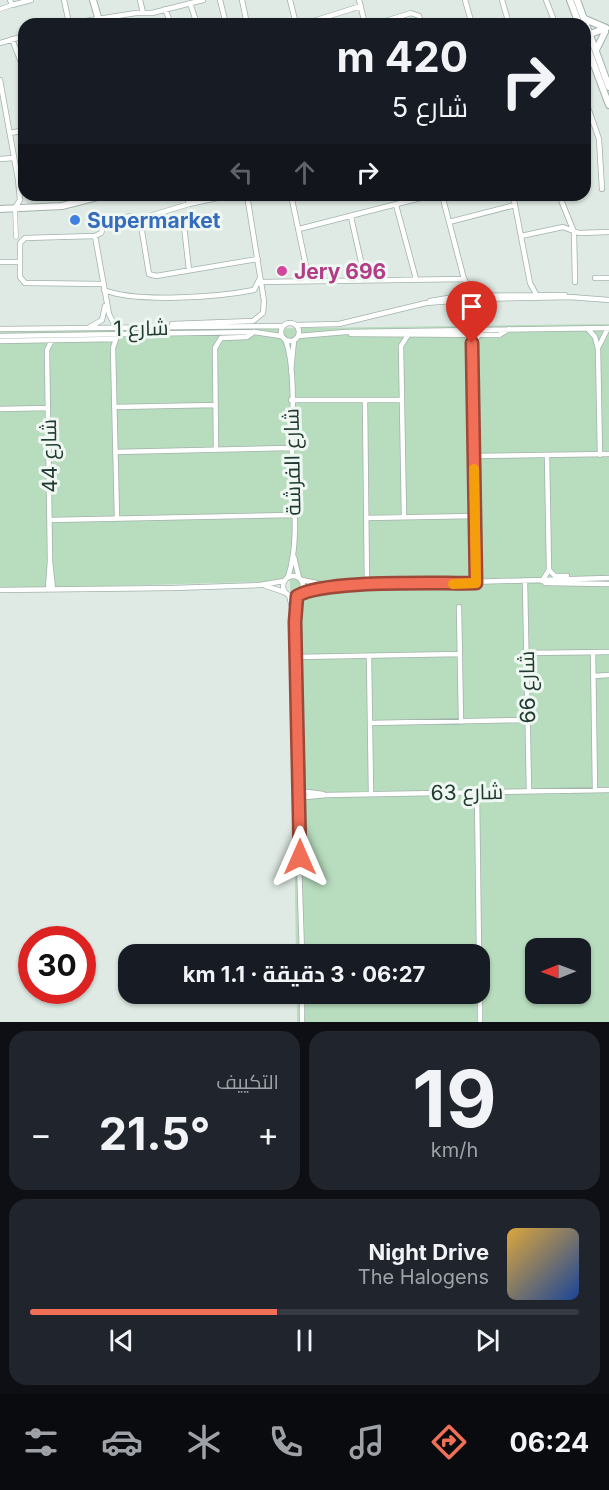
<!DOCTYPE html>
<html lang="ar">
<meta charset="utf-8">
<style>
:root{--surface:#171b24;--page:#20242c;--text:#f1f3f6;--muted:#9ea1a6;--line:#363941;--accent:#f16e57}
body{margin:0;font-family:Inter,Cairo,sans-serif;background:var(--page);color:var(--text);direction:rtl;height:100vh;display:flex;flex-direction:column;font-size:22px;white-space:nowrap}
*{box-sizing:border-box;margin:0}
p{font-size:20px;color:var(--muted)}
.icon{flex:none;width:33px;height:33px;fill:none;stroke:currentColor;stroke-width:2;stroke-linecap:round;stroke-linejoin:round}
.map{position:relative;height:1022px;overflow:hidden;direction:ltr}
.panel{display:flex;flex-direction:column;gap:9px;padding:9px;background:#0d0f14;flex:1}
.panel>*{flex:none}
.top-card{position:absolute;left:18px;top:18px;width:573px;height:183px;border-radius:18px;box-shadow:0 2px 4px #0004;direction:rtl;background:#171b24;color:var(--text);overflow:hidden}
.needle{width:39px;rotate:269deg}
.tools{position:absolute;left:525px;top:938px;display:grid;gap:12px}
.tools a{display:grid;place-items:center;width:66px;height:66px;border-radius:12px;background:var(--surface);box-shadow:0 2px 4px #0004;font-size:30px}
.speed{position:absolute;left:18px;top:926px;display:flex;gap:12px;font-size:30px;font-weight:700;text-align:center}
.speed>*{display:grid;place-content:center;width:78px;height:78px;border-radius:50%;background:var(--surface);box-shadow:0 2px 4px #0004;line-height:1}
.speed .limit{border:9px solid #d22;background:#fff;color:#111}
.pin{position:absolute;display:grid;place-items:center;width:51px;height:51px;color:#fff;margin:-62px -26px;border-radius:50% 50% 50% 0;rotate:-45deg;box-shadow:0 0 6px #0007}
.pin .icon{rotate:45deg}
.me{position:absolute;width:66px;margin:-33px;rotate:0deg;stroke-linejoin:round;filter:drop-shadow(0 0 4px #0008)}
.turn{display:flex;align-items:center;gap:21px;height:126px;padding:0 24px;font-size:27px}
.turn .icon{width:78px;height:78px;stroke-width:2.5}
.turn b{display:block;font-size:42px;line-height:51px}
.lanes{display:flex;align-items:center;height:57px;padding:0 24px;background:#0003;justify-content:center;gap:30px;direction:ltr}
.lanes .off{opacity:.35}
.big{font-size:45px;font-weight:700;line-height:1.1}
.panel .widget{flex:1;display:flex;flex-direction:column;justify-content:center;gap:9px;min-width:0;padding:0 21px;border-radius:18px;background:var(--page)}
.panel .dial{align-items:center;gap:0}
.dial b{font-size:78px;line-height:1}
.song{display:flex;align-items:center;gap:18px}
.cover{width:72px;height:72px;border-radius:9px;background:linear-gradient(135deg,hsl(40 70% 55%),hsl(220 70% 35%))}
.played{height:6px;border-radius:3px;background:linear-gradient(90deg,var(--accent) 45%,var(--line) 45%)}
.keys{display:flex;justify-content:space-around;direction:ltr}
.heat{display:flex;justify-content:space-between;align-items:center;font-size:33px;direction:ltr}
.panel .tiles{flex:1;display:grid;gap:9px;grid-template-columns:1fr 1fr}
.widget:last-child{grid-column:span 2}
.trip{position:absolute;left:118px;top:944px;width:372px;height:60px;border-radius:18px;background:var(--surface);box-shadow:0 2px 4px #0004;font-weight:700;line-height:60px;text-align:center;direction:rtl}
.tab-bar{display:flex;height:96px;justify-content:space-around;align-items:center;background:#090b0e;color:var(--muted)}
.tab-bar .icon{width:42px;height:42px}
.tab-bar .selected{color:var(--accent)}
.tab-bar b{font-size:27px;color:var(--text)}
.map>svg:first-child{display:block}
.green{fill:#b8dcbe;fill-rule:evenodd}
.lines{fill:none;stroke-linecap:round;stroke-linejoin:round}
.pedestrian-casing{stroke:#a2b2ab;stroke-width:5}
.minor-casing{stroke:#a2b2ab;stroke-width:6}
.tertiary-casing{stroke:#a2b2ab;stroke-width:8}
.pedestrian{stroke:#fff;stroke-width:4}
.minor{stroke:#fff;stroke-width:4.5}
.tertiary{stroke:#fff;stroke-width:6}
.route-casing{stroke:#9d4839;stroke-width:15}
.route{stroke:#f16e57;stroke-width:10}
.slow{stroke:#f59e0b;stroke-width:10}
.shop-dot{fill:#3f7fe0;stroke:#eff7f2;stroke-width:2}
.hotel-dot{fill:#d1479c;stroke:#eff7f2;stroke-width:2}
.labels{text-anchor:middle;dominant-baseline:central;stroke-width:6;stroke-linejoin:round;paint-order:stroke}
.shop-label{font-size:21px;font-weight:bold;fill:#366cbe;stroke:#eff7f2;text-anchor:start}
.hotel-label{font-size:21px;font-weight:bold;fill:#b23c85;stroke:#eff7f2;text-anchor:start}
.street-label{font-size:21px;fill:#203a31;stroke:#eff7f2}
</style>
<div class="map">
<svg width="609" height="1022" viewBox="0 0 609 1022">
<rect width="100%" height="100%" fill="#dfeae4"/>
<!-- green -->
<path class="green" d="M609,324V1022H297V993H480V954H296L290,581L0,589V332ZM536,948H580V993H536Z"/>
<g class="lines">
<defs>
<path id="pedestrian" d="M0,9L12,5
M15,208L16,237"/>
<path id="minor" d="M10,0L12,5L31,0
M64,0L69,23
M140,0L143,13
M220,0L226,24
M242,0L247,24
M290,0L296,24
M359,0L365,24
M465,0L472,24
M502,0L509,24
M546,0L555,23
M190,3L197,24
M165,9L171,24
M67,24L136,13H152L203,0
M304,24L361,6
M376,24L411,13L419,16L421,24
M12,39L24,70
M0,43L24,36
M0,80L18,179L20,200L15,208
M585,99L599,139L602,189
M11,133L24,130
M0,159L14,158
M186,195L189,204
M231,195L189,204L140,219L149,274L156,276L258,259
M291,195L309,280
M442,195L464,279L476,295
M513,195L530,283L536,294
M559,195L574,232L575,282
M396,205L416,279
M351,217L365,279
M449,222L515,205
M184,226L189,270
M299,229L432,195
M95,236L109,314L113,322L122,328
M521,236L563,227L579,233L609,232
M0,262H20
M595,278H609
M261,282L464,279
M103,284L25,283L20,277V243L25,238L95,236L101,233L107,220L132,216L140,219
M104,290C136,303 219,297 254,290L260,278
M430,301L460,296L565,295
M281 332a9 9 0 1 1 18 0a9 9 0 1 1-18 0Z
M172,324L253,321L263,313L264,301L247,195
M297,325L339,324L426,303L477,299L570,297L609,300
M88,328L102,320L105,306
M0,329L282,326
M588,329L595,337L598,349L600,455
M351,334L499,335L509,329
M0,336L254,332L281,336
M298,336L346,332L609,328
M0,341L116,339L113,348L117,518
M286,341C296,371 292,423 292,456C293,495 300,541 288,577
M599,346L608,328
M291,372L294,340
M291,400H402
M365,401L367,586
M114,407L215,405
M0,409L48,408
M216,450L215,348L221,338L247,337L254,332
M115,452L292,448
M474,456L609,454
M404,517L401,346L408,335
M366,518L475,516
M50,520L293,515
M294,557L299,578
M50,561L53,589
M549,570L555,576H567
M283 586a10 10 0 1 1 20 0a10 10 0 1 1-20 0Z
M302,580L330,586L609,578
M542,581L549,570L547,455
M525,582L529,791
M476,583L472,343L480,334
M545,583L609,584
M266,586L284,592
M48,589L50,561L47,350L52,340
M0,590L173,588L260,585L284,581
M302,592L324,587
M289,595L294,615L296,657L299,862
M459,607L461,722
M593,652L595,790
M526,653L609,652
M369,656L371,794
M296,657L460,654
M594,676L609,675
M295,708L297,847
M370,723L527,720
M299,791L323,794
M477,792L479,954
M296,798L326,795L609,790
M299,861L302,954
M480,993V1022
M302,1022V993"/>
<path id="tertiary" d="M93,0L100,24
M570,0L579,24
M577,0L609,87
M585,19L606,28
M585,36L606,28
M585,41L609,105
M596,50L605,32
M0,209L62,206L105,195"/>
</defs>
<!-- pedestrian casing -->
<use href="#pedestrian" class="pedestrian-casing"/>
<!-- minor casing -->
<use href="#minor" class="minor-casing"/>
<!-- tertiary casing -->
<use href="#tertiary" class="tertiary-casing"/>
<!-- pedestrian -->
<use href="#pedestrian" class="pedestrian"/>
<!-- minor -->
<use href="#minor" class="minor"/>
<!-- tertiary -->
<use href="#tertiary" class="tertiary"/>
</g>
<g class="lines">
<defs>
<path id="route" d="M300,857L295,622L297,596C324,579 438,584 476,583L472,343"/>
</defs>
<!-- route casing -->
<use href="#route" class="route-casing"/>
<!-- route -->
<use href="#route" class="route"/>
<!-- slow -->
<path class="slow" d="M453,584L476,583L474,469"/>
</g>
<!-- markers -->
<circle class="shop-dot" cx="75" cy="220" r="6"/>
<circle class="hotel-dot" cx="282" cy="271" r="6"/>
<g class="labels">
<!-- shop labels -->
<g class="shop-label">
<text x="87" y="220">Supermarket</text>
</g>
<!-- hotel labels -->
<g class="hotel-label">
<text x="294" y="271">Jery 696</text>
</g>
<!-- street labels -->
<g class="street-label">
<text transform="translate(141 328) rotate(-1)">شارع 1</text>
<text transform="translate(49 456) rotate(-91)">شارع 44</text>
<text transform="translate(292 462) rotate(-91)">شارع الفرشة</text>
<text transform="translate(527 687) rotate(-91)">شارع 66</text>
<text transform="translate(467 792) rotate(-1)">شارع 63</text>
</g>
</g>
</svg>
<div class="tools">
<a><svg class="needle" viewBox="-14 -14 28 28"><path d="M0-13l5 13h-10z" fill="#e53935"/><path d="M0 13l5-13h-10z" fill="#9ea1a6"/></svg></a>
</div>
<div class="speed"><div class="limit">30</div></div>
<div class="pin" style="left:472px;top:343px;background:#d93025"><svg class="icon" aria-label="arrive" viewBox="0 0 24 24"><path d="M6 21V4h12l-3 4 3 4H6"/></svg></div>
<svg class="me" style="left:300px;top:857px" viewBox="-20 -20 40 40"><path d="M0-17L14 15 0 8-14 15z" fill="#f16e57" stroke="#fff" stroke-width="4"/></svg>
<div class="trip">06:27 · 3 دقيقة · 1.1 km</div>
<div class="top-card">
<div class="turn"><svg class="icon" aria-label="right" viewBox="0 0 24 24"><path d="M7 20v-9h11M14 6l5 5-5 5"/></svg><div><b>420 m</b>شارع 5</div></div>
<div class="lanes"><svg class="icon off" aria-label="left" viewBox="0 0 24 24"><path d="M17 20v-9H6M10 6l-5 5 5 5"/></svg><svg class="icon off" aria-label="ahead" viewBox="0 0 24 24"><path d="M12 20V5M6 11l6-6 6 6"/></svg><svg class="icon" aria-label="right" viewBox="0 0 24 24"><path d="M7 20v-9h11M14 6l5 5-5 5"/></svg></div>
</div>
</div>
<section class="panel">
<div class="tiles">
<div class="widget dial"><b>19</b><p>km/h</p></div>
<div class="widget"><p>التكييف</p>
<div class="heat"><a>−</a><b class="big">21.5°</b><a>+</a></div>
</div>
<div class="widget">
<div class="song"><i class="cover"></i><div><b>Night Drive</b><p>The Halogens</p></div></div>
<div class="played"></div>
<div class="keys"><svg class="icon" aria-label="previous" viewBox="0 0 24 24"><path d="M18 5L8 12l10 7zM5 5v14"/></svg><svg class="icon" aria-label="pause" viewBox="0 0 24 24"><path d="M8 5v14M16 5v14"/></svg><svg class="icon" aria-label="next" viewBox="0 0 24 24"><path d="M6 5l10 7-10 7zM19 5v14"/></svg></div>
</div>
</div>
</section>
<nav class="tab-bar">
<b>06:24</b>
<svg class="icon selected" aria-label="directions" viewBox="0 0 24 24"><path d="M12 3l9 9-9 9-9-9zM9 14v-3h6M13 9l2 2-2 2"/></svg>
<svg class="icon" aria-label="music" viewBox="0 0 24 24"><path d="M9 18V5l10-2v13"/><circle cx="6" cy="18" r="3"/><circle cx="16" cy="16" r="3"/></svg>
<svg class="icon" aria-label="phone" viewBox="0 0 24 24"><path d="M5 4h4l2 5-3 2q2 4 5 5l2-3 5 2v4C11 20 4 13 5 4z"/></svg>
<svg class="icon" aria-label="climate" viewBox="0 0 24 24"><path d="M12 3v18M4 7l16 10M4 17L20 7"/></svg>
<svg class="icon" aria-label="car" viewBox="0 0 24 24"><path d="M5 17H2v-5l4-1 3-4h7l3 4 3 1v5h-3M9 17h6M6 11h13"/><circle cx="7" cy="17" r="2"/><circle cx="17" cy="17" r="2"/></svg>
<svg class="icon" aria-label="filters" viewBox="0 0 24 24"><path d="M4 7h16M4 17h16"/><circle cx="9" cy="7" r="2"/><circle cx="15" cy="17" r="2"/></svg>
</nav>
